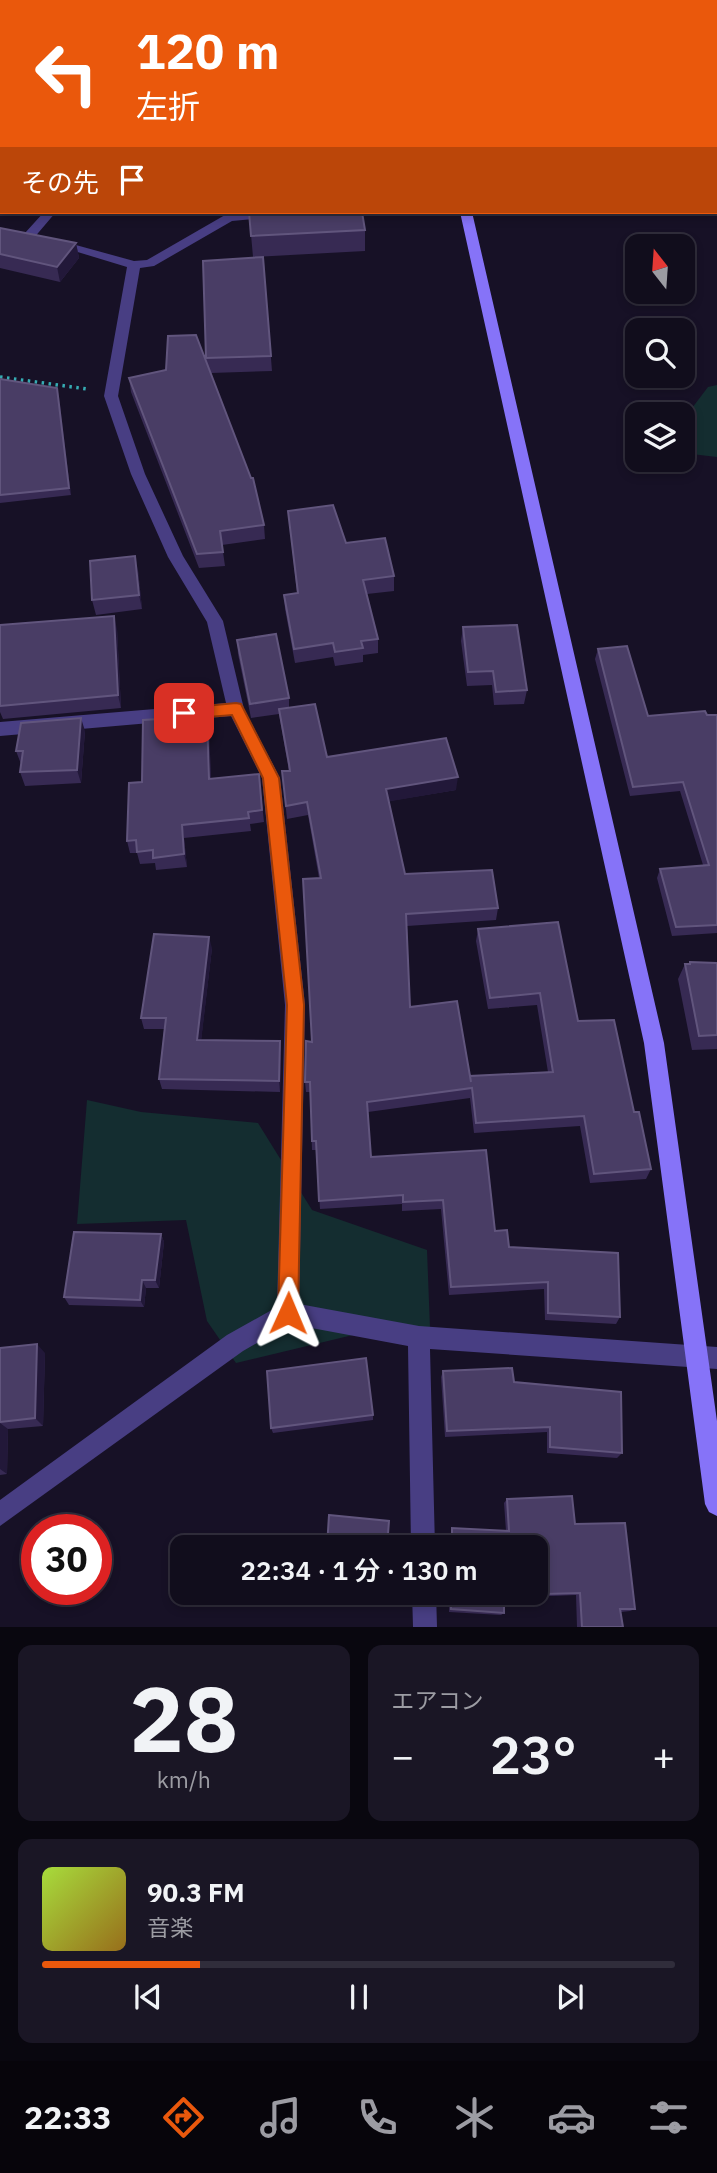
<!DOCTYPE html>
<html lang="ja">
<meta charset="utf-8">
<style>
:root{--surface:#110d1c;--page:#1a1625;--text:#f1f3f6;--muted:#9c9ca3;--line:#302d3b;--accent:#ea580c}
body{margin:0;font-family:"IBM Plex Sans","Noto Sans JP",sans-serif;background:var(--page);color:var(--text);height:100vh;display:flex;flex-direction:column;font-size:26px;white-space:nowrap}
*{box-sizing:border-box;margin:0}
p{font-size:23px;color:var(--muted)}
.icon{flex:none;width:38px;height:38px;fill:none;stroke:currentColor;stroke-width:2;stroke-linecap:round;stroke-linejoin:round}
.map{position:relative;height:1627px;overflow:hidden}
.drawer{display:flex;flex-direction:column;gap:18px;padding:18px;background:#09070f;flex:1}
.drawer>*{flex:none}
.guide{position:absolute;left:0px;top:0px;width:718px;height:214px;box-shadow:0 4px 10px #0003,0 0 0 2px var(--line);background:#ea580c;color:#fff;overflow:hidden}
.needle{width:46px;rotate:343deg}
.fabs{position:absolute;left:625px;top:234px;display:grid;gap:14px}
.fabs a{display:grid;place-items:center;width:70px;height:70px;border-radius:14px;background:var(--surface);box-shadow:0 4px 10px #0003,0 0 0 2px var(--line);font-size:35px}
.speed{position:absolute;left:21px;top:1514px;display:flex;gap:14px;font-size:35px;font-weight:700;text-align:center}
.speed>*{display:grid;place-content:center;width:91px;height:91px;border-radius:50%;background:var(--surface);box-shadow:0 4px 10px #0003,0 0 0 2px var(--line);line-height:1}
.speed .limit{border:10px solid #d22;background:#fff;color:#111}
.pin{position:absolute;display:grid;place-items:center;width:60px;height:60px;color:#fff;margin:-30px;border-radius:14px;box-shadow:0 4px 10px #0006}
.me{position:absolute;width:77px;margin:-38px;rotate:1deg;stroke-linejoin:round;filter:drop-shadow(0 0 5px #0008)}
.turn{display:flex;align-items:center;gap:24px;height:147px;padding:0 21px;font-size:32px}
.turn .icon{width:91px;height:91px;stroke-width:2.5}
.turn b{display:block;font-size:49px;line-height:60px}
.then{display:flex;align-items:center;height:66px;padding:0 21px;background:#0003;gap:14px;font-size:26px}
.big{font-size:52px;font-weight:600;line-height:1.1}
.drawer .tile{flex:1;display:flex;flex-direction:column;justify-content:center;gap:10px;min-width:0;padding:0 24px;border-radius:14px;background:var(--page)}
.drawer .dial{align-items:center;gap:0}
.dial b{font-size:91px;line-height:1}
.song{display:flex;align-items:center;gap:21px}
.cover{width:84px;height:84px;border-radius:10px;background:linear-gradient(135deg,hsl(80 70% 55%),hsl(40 70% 35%))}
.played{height:7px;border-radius:4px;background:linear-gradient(90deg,var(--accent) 25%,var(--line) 25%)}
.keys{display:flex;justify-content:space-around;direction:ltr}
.heat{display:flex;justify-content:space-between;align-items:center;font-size:38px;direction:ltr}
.drawer .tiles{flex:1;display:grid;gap:18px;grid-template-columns:1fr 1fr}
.tile:last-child{grid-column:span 2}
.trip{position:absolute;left:170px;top:1535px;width:378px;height:70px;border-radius:14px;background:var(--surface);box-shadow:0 4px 10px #0003,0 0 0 2px var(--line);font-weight:600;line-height:70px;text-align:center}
.tabs{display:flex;height:112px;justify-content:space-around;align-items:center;background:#07050b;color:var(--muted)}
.tabs .icon{width:49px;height:49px}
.tabs .selected{color:var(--accent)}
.tabs b{font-size:32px;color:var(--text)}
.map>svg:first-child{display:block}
.green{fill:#142d30}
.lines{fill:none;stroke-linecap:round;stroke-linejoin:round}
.path{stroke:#36acb3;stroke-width:3.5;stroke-dasharray:2.5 4.5;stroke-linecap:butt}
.street{fill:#483e83;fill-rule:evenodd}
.secondary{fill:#8673f8;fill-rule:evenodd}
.wall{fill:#372a53}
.shaded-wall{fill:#221839}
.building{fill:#493d65;stroke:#61557d;stroke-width:2}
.route{fill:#ea580c;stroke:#983908;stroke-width:2}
</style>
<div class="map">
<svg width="717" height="1627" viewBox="0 0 717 1627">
<rect width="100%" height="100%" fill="#171126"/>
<!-- green -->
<path class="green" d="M717,385V457L683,453V420L708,387Z
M87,1100L141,1112L258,1123L312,1210L427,1250L430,1328L357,1334L236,1363L207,1321L186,1220L77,1224Z"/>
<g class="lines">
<!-- path -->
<path class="path" d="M0,377L87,389"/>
<!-- street -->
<path class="street" d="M189,0H199L188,2Z
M716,86H717V92H716Z
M44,212H56L33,239H25V233Z
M254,212H293L287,216L232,221L154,266L140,268L118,396L145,474L183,556L223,621L244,709L280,778L305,1005L299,1304L419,1326L717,1347V1369L430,1349L435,1547H411L408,1346L290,1324L243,1351L0,1526V1500L227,1335L277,1307L285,1005L262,778L231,716L0,736V722L226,703L207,622L168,557L131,474L104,396L127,267L48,243L54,239L134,261L147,260L225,215Z
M412,1592H436L437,1627H413Z"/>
<!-- secondary -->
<path class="secondary" d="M437,0H447V2H437Z
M460,212H472L664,1043L717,1421V1516L709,1512L705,1504L644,1043Z"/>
</g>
<!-- wall -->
<path class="wall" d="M249,212L365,230V251L253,257Z
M0,228L76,243L79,258L60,282L0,268Z
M263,257L272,371L211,373L264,525L265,539L222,545L225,566L199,568L131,392L129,378L206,361L203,261Z
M0,379L57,388L71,495L0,503Z
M288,511L346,543L394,576V591L367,594L378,639V653L363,655V662L335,666L333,657L295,663L285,609L284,595L297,593Z
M138,570L142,609L96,615L92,600Z
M0,625L117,629L121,708L3,719L0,712Z
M463,627L527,690L524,704L494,705L492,685L467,686L461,641Z
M237,640L289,698V707L327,757L456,790L389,801L405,874L498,908L496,920L407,926L410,1007L470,1077L548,1072L537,1005L488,1009L476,941L478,929L578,1021L634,1112L651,1169L646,1179L590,1183L580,1126L474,1133L470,1098L368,1112L371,1157L495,1231L509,1247L620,1317L616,1324L545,1320L544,1289L449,1295L441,1209L402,1211V1204L320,1209L316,1150H312L310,1092H306L305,1082L312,1042L319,878L308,815L287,819L282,771H289L279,714L251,718L238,654Z
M598,649L648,716L717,715V933L672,936L657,878L660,869L703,865L680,791L630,796L595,659Z
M207,716L209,729L211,779L259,774L264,822L250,824L251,831L184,838L187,867L156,870L155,863L140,864L137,853H130L127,841L142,782Z
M85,731L81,783L25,786L20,772L21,764L16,751Z
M212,948L201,1040L280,1041L281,1052L280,1092L162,1089L159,1079L164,1029H144L141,1018Z
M690,962L717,963V1049L692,1050L678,979L685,964H688Z
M161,1234L164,1242L159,1288H146L144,1307L69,1305L64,1297Z
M0,1348L45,1353L43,1426L8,1429L7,1474L0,1475Z
M443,1371L514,1382L622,1453L617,1458L547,1453V1432L445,1437L441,1377Z
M373,1415V1420L273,1433L271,1428Z
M507,1499L575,1524L635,1609L630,1611L621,1612L623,1627H577L576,1595L504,1598V1613L501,1615L449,1612V1592H536V1547H450L451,1531L452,1528L506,1531L504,1503Z"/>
<!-- shaded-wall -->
<path class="shaded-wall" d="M76,243L79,258L60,282L57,267Z
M57,388L59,396L71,495L69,488Z
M135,556L138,570L142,609L139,595Z
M114,616L117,629L121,708L118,695Z
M207,716L209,729L211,792L209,779Z
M81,718L85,731L81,783L77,770Z
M458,777L456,790L386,802V789Z
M182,825L184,838L187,867L184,854Z
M209,937L212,948L200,1051L197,1040Z
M280,1041L281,1052L280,1092L279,1081Z
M161,1234L164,1242L159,1288L155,1280Z
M142,1280L146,1288L144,1307L140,1300Z
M37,1344L45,1353L43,1426L35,1418Z
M0,1423L8,1429L7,1474L0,1469Z"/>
<!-- building -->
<path class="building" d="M0,75H2V133H0Z
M249,212H362L365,230L251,236Z
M0,228L76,243L57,267L0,254Z
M263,257L271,356L206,358L203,261Z
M196,335L251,478H253L264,525L220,531L223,552L197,554L129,378L166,370L168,336Z
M0,379L57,388L69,488L0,495Z
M333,505L346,543L385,538L394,576L363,580L378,639L361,641L363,648L335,652L333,643L294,649L284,595L298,593L288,511Z
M135,556L139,595L92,600L90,561Z
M114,616L118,695L0,706V625Z
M517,625L527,690L496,692L493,671L468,672L463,627Z
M276,634L289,698L250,704L237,640Z
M627,646L648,716L705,711L707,715H717V925L676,927L660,869L709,865L683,782L633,787L598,649Z
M315,704L327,757L446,738L458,777L386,789L405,874L492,870L498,908L406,914L410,1007L457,1001L471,1082L470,1076L553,1072L540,993L490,998L478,929L558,922L578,1021L614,1020L634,1112H639L651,1169L594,1174L584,1116L476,1123L472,1088L367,1102L371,1157L486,1150L495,1231L507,1230L509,1247L618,1253L620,1317L548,1313V1282L451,1287L443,1200L403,1202V1195L319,1201L316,1141H312L310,1082H305L306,1041L312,1042L303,879L321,878L307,802L286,806L282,771H290L289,764L279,709Z
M207,716L209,779L259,774L262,810L248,812L249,818L182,825L184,854L153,858V850L137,852L136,840L127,841L129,783L142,782L143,720Z
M81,718L77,770L20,772L23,751H16L21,723Z
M154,934L209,937L197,1040L280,1041L279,1081L159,1079L166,1018H141Z
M690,962L717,963V1035L699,1036L685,964H690Z
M74,1232L161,1234L155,1280H142L140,1300L64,1297Z
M37,1344L35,1418L0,1422V1348Z
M366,1358L373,1415L271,1428L267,1371Z
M512,1368L514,1382L621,1392L622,1453L550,1447V1427L447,1431L443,1371Z
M572,1496L575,1524L625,1523L635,1609H620L623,1627H582L580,1593L504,1595V1613L451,1609V1592H536V1547H452V1528L509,1531L507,1499Z
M329,1515L389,1521L387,1547H327Z"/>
<!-- route -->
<path class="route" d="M236,703L241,704L279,778L304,1005L298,1313L295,1320L288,1323L281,1320L278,1313L287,1005L263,778L232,715L184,719L176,713L184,708Z"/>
</svg>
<div class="fabs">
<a><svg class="needle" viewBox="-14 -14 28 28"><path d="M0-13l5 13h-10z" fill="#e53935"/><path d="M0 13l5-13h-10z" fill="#9c9ca3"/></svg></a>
<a><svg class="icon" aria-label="search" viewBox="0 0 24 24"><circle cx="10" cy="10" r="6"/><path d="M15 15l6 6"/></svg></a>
<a><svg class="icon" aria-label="layers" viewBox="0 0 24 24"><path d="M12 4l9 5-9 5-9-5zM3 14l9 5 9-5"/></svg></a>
</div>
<div class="speed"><div class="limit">30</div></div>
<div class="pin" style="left:184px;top:713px;background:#d93025"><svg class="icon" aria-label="arrive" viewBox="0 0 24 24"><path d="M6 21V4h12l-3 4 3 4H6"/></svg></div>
<svg class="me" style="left:288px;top:1313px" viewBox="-20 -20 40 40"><path d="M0-17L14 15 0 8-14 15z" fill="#ea580c" stroke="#fff" stroke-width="4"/></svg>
<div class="trip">22:34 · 1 分 · 130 m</div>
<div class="guide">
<div class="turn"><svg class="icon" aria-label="left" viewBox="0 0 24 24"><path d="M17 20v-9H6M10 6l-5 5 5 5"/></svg><div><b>120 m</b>左折</div></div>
<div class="then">その先<svg class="icon" aria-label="arrive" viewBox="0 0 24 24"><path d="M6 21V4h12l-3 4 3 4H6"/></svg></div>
</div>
</div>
<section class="drawer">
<div class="tiles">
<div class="tile dial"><b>28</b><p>km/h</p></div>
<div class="tile"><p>エアコン</p>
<div class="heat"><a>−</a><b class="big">23°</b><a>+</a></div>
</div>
<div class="tile">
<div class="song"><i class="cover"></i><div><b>90.3 FM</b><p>音楽</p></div></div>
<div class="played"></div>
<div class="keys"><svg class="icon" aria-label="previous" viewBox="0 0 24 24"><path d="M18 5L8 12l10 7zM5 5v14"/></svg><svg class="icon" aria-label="pause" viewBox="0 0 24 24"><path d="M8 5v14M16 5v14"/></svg><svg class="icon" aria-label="next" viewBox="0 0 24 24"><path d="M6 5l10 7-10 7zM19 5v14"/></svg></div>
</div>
</div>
</section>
<nav class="tabs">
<b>22:33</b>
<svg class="icon selected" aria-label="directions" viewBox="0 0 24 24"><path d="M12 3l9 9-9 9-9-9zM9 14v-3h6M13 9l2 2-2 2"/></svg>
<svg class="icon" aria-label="music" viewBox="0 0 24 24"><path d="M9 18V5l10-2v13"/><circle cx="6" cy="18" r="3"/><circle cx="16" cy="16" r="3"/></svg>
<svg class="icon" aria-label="phone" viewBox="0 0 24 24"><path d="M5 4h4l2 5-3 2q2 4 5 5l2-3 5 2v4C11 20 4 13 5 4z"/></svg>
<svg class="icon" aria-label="climate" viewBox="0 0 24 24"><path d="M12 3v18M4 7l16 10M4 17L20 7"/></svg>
<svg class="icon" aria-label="car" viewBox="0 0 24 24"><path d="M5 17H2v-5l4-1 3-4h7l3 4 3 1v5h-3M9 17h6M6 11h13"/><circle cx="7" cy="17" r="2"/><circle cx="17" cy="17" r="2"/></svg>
<svg class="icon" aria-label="filters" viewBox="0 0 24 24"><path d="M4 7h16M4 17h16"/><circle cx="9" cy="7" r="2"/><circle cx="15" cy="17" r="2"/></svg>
</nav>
